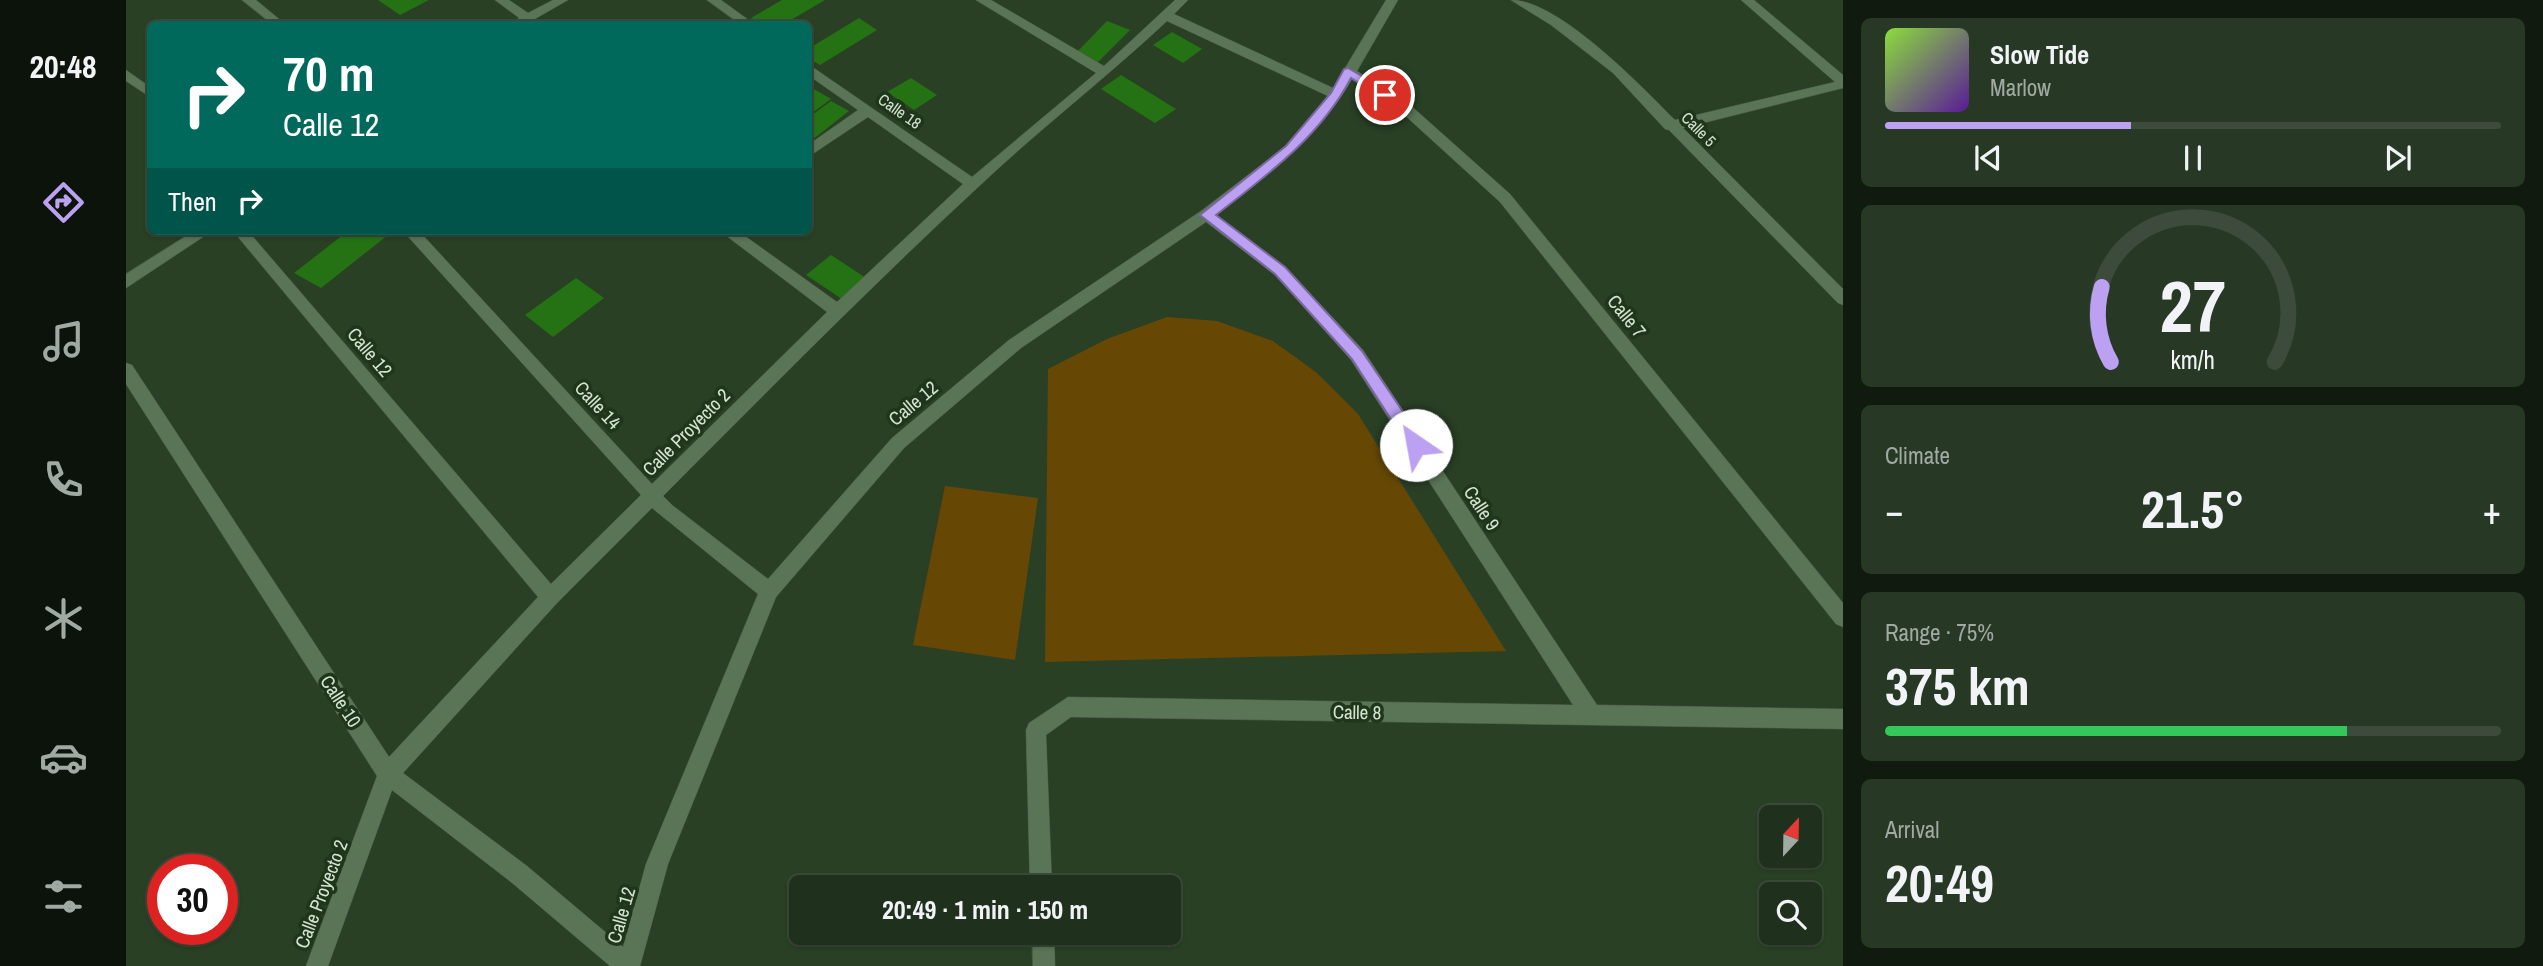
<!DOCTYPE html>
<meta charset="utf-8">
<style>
:root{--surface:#1f301c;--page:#273825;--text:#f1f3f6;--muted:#a1a9a3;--line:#3c4b3b;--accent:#bca0f2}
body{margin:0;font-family:"Archivo Narrow",sans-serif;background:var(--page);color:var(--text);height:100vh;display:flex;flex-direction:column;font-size:26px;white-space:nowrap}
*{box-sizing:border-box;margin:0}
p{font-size:23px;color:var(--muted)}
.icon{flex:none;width:38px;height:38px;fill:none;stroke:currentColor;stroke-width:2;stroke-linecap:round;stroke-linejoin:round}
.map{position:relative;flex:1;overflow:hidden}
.details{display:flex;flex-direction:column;gap:18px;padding:18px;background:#111a0f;width:700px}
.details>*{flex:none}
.top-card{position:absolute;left:21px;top:21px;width:665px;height:214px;border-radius:10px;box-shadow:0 2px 5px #0004,0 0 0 2px var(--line);background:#00695c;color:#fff;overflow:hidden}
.needle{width:46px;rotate:22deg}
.fabs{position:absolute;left:1633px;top:805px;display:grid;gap:14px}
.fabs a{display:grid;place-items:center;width:63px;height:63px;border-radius:10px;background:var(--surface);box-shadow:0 2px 5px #0004,0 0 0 2px var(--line);font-size:35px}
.speed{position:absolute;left:21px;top:854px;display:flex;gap:14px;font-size:35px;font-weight:700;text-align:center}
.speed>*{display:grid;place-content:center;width:91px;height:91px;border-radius:50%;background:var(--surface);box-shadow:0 2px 5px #0004,0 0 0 2px var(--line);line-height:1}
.speed .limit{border:10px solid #d22;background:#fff;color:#111}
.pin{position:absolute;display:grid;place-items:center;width:60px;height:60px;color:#fff;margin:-30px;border:4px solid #fff;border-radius:50%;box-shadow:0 2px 7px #0007}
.me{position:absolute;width:77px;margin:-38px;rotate:327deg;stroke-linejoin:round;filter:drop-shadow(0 0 5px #0008)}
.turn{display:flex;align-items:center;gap:24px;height:147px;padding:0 21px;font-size:32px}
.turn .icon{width:91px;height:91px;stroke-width:2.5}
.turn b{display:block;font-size:49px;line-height:60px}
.then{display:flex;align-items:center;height:66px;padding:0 21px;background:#0003;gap:14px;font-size:26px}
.big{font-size:52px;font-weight:800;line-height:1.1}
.details .widget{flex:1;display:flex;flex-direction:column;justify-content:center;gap:10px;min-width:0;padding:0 24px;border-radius:10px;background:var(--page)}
.details .dial{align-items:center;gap:0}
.dial svg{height:182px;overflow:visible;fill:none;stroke:var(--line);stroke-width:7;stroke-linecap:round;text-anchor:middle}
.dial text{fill:var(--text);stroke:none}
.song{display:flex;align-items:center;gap:21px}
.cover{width:84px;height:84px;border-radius:10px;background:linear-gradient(135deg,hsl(90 70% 55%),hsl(270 70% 35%))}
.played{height:7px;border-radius:4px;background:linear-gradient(90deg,var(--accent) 40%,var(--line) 40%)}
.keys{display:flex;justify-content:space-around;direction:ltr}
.heat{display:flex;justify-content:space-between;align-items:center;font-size:38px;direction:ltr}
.charge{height:10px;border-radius:5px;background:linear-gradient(90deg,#34c759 75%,var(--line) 0)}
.trip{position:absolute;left:663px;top:875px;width:392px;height:70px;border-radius:10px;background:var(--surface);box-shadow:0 2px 5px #0004,0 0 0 2px var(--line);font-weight:800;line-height:70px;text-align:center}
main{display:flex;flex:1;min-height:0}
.tab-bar{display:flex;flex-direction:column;width:126px;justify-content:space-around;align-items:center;background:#0c130b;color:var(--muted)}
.tab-bar .icon{width:49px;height:49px}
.tab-bar .on{color:var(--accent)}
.tab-bar b{font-size:32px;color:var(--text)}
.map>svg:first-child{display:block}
.green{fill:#664804}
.building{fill:#257214}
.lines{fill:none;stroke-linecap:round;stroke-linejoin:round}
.street-casing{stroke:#475b43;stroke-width:1}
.street{fill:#5a7456;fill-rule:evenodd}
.route{fill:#bca0f2;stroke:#7a689d;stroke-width:2}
.labels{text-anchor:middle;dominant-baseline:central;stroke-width:7;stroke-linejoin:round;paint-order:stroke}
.far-street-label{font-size:16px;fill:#d5e3d2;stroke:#1f361b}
.street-label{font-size:19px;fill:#d5e3d2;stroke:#1f361b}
</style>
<main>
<nav class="tab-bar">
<b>20:48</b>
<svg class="icon on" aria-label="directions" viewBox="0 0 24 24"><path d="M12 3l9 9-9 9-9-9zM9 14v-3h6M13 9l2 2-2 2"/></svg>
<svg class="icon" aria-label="music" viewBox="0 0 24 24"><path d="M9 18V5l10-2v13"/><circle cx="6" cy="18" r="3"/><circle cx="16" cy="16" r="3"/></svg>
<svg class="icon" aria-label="phone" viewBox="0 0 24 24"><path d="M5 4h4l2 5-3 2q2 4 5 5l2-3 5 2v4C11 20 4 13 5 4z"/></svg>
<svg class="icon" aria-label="climate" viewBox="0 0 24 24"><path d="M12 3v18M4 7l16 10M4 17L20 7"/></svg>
<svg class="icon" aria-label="car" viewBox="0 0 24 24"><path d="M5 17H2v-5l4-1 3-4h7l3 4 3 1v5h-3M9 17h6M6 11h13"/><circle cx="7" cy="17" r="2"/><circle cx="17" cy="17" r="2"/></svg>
<svg class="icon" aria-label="filters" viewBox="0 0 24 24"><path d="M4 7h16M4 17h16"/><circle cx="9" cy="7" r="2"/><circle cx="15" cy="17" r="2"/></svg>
</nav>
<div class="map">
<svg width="1717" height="966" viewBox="0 0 1717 966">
<rect width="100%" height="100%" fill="#294025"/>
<!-- green -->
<path class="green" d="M1041,317L1091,321L1147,341L1191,373L1232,414L1380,651L919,662L922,369L981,339Z
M819,486L912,498L889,660L787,645Z"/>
<!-- building -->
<path class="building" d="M252,0H303L274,15Z
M656,0H699L658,24H634L625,18Z
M733,18L751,30L694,65L682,58V49Z
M981,21L1004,30L972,62L950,53Z
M1046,32L1076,49L1057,63L1027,45Z
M995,75L1050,109L1029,123L975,89Z
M785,78L811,95L788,110L761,92Z
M688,89L705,99L682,116V92Z
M705,101L723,111L686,140L682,138V118Z
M222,231H267L195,288L168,273Z
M705,255L740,278L716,299L680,275Z
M450,278L478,298L427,337L399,315Z"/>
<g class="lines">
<defs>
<path id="street" d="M116,0H130L159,24H146Z
M369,0H383L402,13L427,0H442L400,24H385L393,18Z
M581,0H595L628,24H614Z
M850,0H865L978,66L1049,0H1062L1048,14L1207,88L1260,0H1272L1231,71L1283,104L1384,194L1717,603V627L1710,624L1374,202L1273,110L1226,79C1190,140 1144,173 1090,215L1159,267L1237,350L1471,705L1717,709V729L945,717L920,735L926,887H904L900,730L903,723L942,697L1447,705L1225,360L1149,275L1080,222L895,348L778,448L650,597L542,864L514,966H484L385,882L266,790L202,966H180L251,776L0,384V363L6,365L263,757L412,597L107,231H122L425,584L515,495L277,231H293L526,484L701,312L594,231H612L711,302L837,184L742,117L682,157V145L732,110L682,75V64L846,177L970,73ZM1041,21L1202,96L1160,146L1075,211L883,340L766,438L642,579L546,505L537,496C640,393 742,289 849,190C911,131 979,79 1041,21ZM526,508L632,594L520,864L497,947L401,866L277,773L431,603Z
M1385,0C1433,0 1515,86 1549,120L1709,82L1615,0H1628L1717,75V88L1557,128L1717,289V305L1712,303L1543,130L1539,129L1487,73L1425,25Z
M0,70L24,87V97L0,81Z
M68,231H86L0,288V274Z
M906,933H928L929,966H907Z"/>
</defs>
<!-- street casing -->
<use href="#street" class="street-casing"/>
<!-- street -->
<use href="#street" class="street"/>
</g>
<!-- route -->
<path class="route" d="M1222,68L1263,92V98H1255L1225,78C1194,137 1141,175 1090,215L1159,267L1236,351L1296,440L1298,445L1290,452L1285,450L1226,359L1149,274L1074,215L1160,146L1205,93L1218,69Z"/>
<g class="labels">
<!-- far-street labels -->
<g class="far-street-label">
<text transform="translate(774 111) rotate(35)">Calle 18</text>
<text transform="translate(1573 129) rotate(45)">Calle 5</text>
</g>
<!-- street labels -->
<g class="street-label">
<text transform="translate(1501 316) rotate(51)">Calle 7</text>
<text transform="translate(244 352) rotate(50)">Calle 12</text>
<text transform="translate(787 403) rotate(-40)">Calle 12</text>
<text transform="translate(472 405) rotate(47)">Calle 14</text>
<text transform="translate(560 432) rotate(-45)">Calle Proyecto 2</text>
<text transform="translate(1356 508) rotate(57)">Calle 9</text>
<text transform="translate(215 701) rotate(57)">Calle 10</text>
<text transform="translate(1231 712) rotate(1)">Calle 8</text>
<text transform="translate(195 894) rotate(-69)">Calle Proyecto 2</text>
<text transform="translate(495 915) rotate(-74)">Calle 12</text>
</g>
</g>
</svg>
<div class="fabs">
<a><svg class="needle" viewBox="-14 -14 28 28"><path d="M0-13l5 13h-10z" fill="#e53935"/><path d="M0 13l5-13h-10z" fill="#a1a9a3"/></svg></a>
<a><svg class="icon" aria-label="search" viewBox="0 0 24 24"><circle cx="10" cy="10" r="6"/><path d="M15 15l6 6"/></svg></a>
</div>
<div class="speed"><div class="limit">30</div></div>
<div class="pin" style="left:1259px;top:95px;background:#d93025"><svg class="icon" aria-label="arrive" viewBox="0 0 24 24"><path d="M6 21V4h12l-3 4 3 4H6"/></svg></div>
<svg class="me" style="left:1290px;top:445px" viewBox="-20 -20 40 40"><circle r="19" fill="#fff"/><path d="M0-13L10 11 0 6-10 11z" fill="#bca0f2"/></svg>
<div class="trip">20:49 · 1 min · 150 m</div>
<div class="top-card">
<div class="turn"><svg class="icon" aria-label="right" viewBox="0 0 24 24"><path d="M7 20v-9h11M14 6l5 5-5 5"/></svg><div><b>70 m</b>Calle 12</div></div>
<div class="then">Then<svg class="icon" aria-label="right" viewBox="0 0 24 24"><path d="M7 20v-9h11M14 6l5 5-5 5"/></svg></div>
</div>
</div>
<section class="details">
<div class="widget">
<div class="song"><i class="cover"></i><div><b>Slow Tide</b><p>Marlow</p></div></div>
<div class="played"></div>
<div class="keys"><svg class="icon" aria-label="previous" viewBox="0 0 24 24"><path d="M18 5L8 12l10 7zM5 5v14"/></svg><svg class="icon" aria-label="pause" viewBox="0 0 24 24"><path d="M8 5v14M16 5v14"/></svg><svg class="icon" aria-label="next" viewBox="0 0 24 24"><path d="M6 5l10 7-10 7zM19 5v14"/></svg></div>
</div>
<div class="widget dial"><svg viewBox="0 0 100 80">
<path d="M14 69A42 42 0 1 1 86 69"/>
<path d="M14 69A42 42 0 0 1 10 36" stroke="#bca0f2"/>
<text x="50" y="56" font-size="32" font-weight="700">27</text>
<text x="50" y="72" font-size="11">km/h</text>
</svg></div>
<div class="widget"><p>Climate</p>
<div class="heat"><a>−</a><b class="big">21.5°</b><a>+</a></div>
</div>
<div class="widget"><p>Range · 75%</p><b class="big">375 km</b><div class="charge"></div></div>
<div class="widget"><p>Arrival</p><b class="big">20:49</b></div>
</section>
</main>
